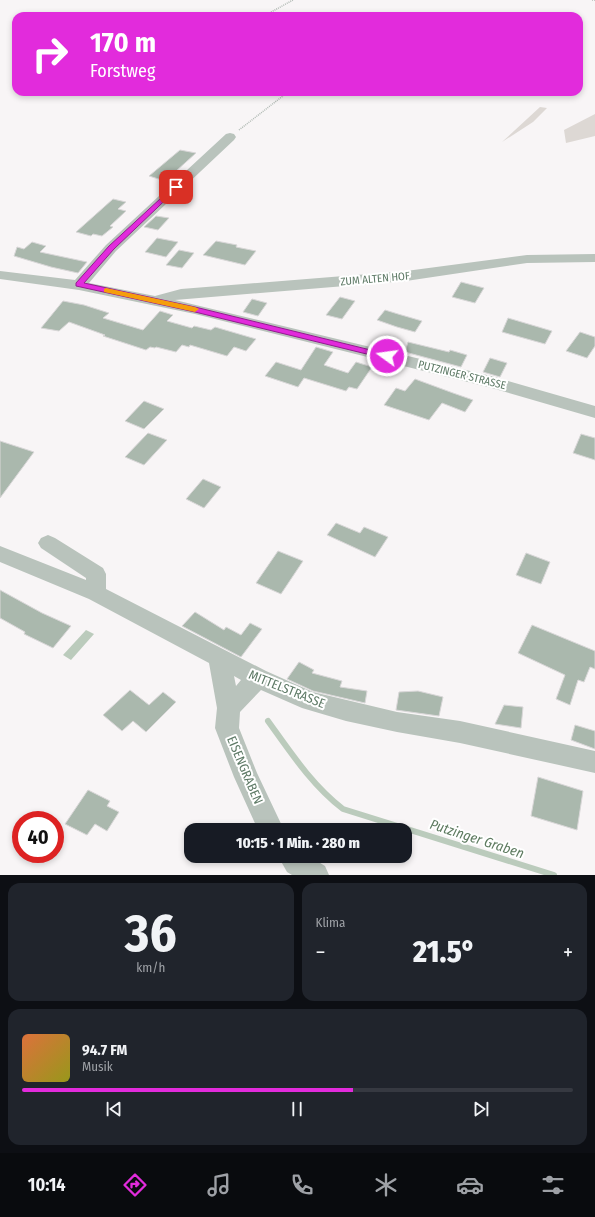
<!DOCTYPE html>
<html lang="de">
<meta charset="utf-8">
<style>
:root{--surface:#171b24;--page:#20242c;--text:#f1f3f6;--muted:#9ea1a6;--line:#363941;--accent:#e22bdc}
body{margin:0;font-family:"Fira Sans Condensed",sans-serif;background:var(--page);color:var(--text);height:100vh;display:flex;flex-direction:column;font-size:15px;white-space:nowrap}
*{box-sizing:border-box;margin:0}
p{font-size:13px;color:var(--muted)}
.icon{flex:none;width:22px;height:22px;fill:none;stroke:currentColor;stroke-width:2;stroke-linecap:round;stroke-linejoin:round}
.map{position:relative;height:875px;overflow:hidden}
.side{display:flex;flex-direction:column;gap:8px;padding:8px;background:#0d0f14;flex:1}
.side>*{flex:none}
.banner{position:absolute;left:12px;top:12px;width:571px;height:84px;border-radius:12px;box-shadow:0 2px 6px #0003;background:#e22bdc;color:#fff;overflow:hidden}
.speed{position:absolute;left:12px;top:811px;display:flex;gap:8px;font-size:20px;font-weight:700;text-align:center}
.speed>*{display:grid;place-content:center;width:52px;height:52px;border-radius:50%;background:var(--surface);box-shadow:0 2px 6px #0003;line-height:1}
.speed .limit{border:6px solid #d22;background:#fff;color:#111}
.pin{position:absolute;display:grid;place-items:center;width:34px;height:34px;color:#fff;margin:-17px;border-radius:8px;box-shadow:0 2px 6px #0006}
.me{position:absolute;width:44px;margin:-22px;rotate:284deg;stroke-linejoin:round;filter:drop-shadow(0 0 3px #0008)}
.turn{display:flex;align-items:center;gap:14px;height:84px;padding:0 12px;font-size:18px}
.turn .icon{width:52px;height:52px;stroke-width:2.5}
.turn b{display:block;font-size:28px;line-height:34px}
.big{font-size:30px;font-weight:800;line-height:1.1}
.side .card{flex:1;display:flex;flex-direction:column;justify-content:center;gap:6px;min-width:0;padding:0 14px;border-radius:12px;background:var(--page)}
.side .dial{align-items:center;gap:0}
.dial b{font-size:52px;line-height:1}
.song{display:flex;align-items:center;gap:12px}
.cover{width:48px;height:48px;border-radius:6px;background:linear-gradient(135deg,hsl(20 70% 55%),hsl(60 70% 35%))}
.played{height:4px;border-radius:2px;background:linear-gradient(90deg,var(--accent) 60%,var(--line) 60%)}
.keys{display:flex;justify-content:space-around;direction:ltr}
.heat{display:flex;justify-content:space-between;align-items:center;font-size:22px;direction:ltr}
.side .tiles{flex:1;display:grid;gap:8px;grid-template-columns:1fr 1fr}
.card:last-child{grid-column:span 2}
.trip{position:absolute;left:184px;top:823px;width:228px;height:40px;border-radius:12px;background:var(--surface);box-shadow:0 2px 6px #0003;font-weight:800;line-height:40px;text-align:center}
.menu{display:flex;height:64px;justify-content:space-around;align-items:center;background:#090b0e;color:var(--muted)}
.menu .icon{width:28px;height:28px}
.menu .active{color:var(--accent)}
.menu b{font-size:18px;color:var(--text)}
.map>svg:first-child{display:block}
.green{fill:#ddd8d4}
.water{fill:#bbcbbc}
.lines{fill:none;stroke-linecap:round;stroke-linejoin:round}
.stream{stroke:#bbcbbc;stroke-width:6}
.building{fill:#aab8ad;stroke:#d9d7d8}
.path{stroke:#b2bbb5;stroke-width:1.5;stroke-dasharray:1 1;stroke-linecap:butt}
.minor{fill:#b9c3bc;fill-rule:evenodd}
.route{fill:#e22bdc;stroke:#931c8f}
.slow{fill:#f59e0b}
.labels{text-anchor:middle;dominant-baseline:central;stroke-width:4;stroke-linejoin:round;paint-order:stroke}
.street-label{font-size:11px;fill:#5e7a66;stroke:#fff}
.near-street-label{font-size:13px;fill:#5e7a66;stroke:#fff}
.near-water-label{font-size:14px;font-style:italic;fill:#5e7b60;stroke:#fff}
</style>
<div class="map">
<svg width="595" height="875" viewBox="0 0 595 875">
<rect width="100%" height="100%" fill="#f8f5f6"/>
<!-- green -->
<path class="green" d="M540,107L547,108L533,122L502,142Z
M595,114V136L566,143L564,130Z"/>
<!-- water -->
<path class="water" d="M86,630L94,634L71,660L63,655Z"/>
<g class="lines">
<!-- stream -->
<path class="stream" d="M268,721C291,753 312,785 343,809L554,875"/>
</g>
<!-- building -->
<path class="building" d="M180,150L196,153L165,181L149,176Z
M113,199L126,202L118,209L126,211L110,226L113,227L102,236L93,234L91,236L76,232Z
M156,216L169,218L158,230L144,227Z
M157,238L178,242L166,257L145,252Z
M216,241L237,245L236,247L256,251L245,265L203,255Z
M32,242L46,246L40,252L87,262L78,273L51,267L14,256L17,247L24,249Z
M179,250L194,253L182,268L166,265Z
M461,282L484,288L475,303L452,297Z
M340,297L355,301L342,319L326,315Z
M252,299L267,303L258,316L243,312Z
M63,301L84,305L109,313L103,318L143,330L160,311L173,315L167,321L192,328L194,326L211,330L215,327L256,339L246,351L234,347L227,356L190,345L189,347L182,345L176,352L156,347L155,348L150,347L146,350L103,336L105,335L69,322L59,331L41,328Z
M385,310L398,314L422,321L415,332L397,327L377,320Z
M508,318L552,331L545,344L502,332Z
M580,332L595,337V346L587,358L566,351Z
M408,342L449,352L450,350L467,355L461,367L405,352Z
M316,347L333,352L324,365L348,373L356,362L372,367L357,389L349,387L346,391L304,378L298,387L265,376L276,362L301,370Z
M490,358L507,363L500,377L483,372Z
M415,379L453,393L473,400L465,412L442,403L429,420L384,405L396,388L405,391Z
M144,401L164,409L144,429L125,421Z
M148,433L167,440L144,465L125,457Z
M581,434L595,438V460L573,453Z
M0,441L34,452L0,498Z
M203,479L221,487L204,508L186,499Z
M336,523L360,533L364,527L388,537L375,557L327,535Z
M278,551L303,561L281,594L256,583Z
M526,553L550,562L541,584L516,575Z
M0,590L42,613L71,626L53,648L24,634L25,632L0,618Z
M195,612L224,630L226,627L241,635L250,623L262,629L241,657L182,626Z
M532,625L595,651V669L590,667L584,682L578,680L570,705L556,699L565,675L518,653Z
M299,662L314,670L312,673L342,681L340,687L367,691L365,703L313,691L287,679Z
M130,690L149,705L163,692L176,702L146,732L133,721L122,731L103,715Z
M418,691L443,697L439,716L396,710L399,692Z
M504,705L523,707L521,728L495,724Z
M575,725L595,731V749L571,740Z
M538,777L583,791L577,830L531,816Z
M88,790L110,801L107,806L119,812L107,831L95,824L87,835L65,824Z"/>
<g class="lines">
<!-- path -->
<path class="path" d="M592,0H595
M264,16L293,0
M239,130L288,92"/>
<!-- minor -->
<path class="minor" d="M230,133L234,134L236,137L234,140L116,251L89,283L155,296L181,289L406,271L527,255L595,254V262L527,263L406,281L175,300L491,376L595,406V418L488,387L195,314L79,290L0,279V271L75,280L106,245L226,134Z
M48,535L55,538L103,568L106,574V589L266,671L313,692L397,712L460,721L595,751V773L460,743L397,732L346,721L302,708L261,690L240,712L239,728L257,773L284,830H258L234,777L215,728L217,708L209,663L89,599L0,562V546L86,580V578L41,548L38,543L41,538ZM234,676L241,680L236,686Z
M278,856H309L325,866L329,875H292L287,872Z"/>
</g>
<!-- route -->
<path class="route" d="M174,186L179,187L114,249L84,283L195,307L387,354L391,356L390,358L387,359L195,312L76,286V283L109,246Z"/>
<!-- slow -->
<path class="slow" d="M106,288L195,307L199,309L195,312L104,292V289Z"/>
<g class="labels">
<!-- street labels -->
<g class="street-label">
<text transform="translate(375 279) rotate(-5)">ZUM ALTEN HOF</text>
<text transform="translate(462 375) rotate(14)">PUTZINGER STRASSE</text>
</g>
<!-- near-street labels -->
<g class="near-street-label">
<text transform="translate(287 689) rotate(22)">MITTELSTRASSE</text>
<text transform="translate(245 770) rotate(67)">EISENGRABEN</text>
</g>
<!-- near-water labels -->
<g class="near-water-label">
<text transform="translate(477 839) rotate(18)">Putzinger Graben</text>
</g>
</g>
</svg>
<div class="speed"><div class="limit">40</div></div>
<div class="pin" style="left:176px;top:187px;background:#d93025"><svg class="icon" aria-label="arrive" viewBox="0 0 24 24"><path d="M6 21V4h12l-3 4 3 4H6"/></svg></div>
<svg class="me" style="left:387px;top:356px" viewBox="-20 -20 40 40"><circle r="17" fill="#e22bdc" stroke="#fff" stroke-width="3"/><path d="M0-11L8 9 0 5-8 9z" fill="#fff"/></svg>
<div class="trip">10:15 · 1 Min. · 280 m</div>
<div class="banner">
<div class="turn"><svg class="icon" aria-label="right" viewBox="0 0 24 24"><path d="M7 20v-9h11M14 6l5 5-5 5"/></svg><div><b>170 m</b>Forstweg</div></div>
</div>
</div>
<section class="side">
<div class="tiles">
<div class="card dial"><b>36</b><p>km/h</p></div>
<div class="card"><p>Klima</p>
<div class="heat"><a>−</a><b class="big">21.5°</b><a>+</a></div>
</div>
<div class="card">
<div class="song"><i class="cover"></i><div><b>94.7 FM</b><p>Musik</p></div></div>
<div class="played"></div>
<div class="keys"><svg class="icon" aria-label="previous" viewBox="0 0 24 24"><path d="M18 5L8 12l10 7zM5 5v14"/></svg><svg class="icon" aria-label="pause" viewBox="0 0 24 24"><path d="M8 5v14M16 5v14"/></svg><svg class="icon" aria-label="next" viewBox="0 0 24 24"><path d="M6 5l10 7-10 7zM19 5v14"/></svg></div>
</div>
</div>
</section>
<nav class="menu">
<b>10:14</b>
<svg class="icon active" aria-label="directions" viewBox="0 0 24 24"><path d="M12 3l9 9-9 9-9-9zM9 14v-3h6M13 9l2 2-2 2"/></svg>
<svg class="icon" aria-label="music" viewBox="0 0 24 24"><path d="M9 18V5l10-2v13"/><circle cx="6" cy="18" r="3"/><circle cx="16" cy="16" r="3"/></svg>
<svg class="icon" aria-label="phone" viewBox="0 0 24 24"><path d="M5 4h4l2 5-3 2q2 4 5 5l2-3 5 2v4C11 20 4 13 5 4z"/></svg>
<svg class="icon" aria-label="climate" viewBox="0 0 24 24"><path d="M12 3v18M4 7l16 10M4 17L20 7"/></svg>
<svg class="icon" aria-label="car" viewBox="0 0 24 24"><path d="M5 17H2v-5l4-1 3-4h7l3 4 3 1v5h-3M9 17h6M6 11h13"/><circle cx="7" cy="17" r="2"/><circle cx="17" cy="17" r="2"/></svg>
<svg class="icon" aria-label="filters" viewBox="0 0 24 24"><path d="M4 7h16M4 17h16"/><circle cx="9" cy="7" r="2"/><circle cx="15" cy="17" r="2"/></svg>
</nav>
